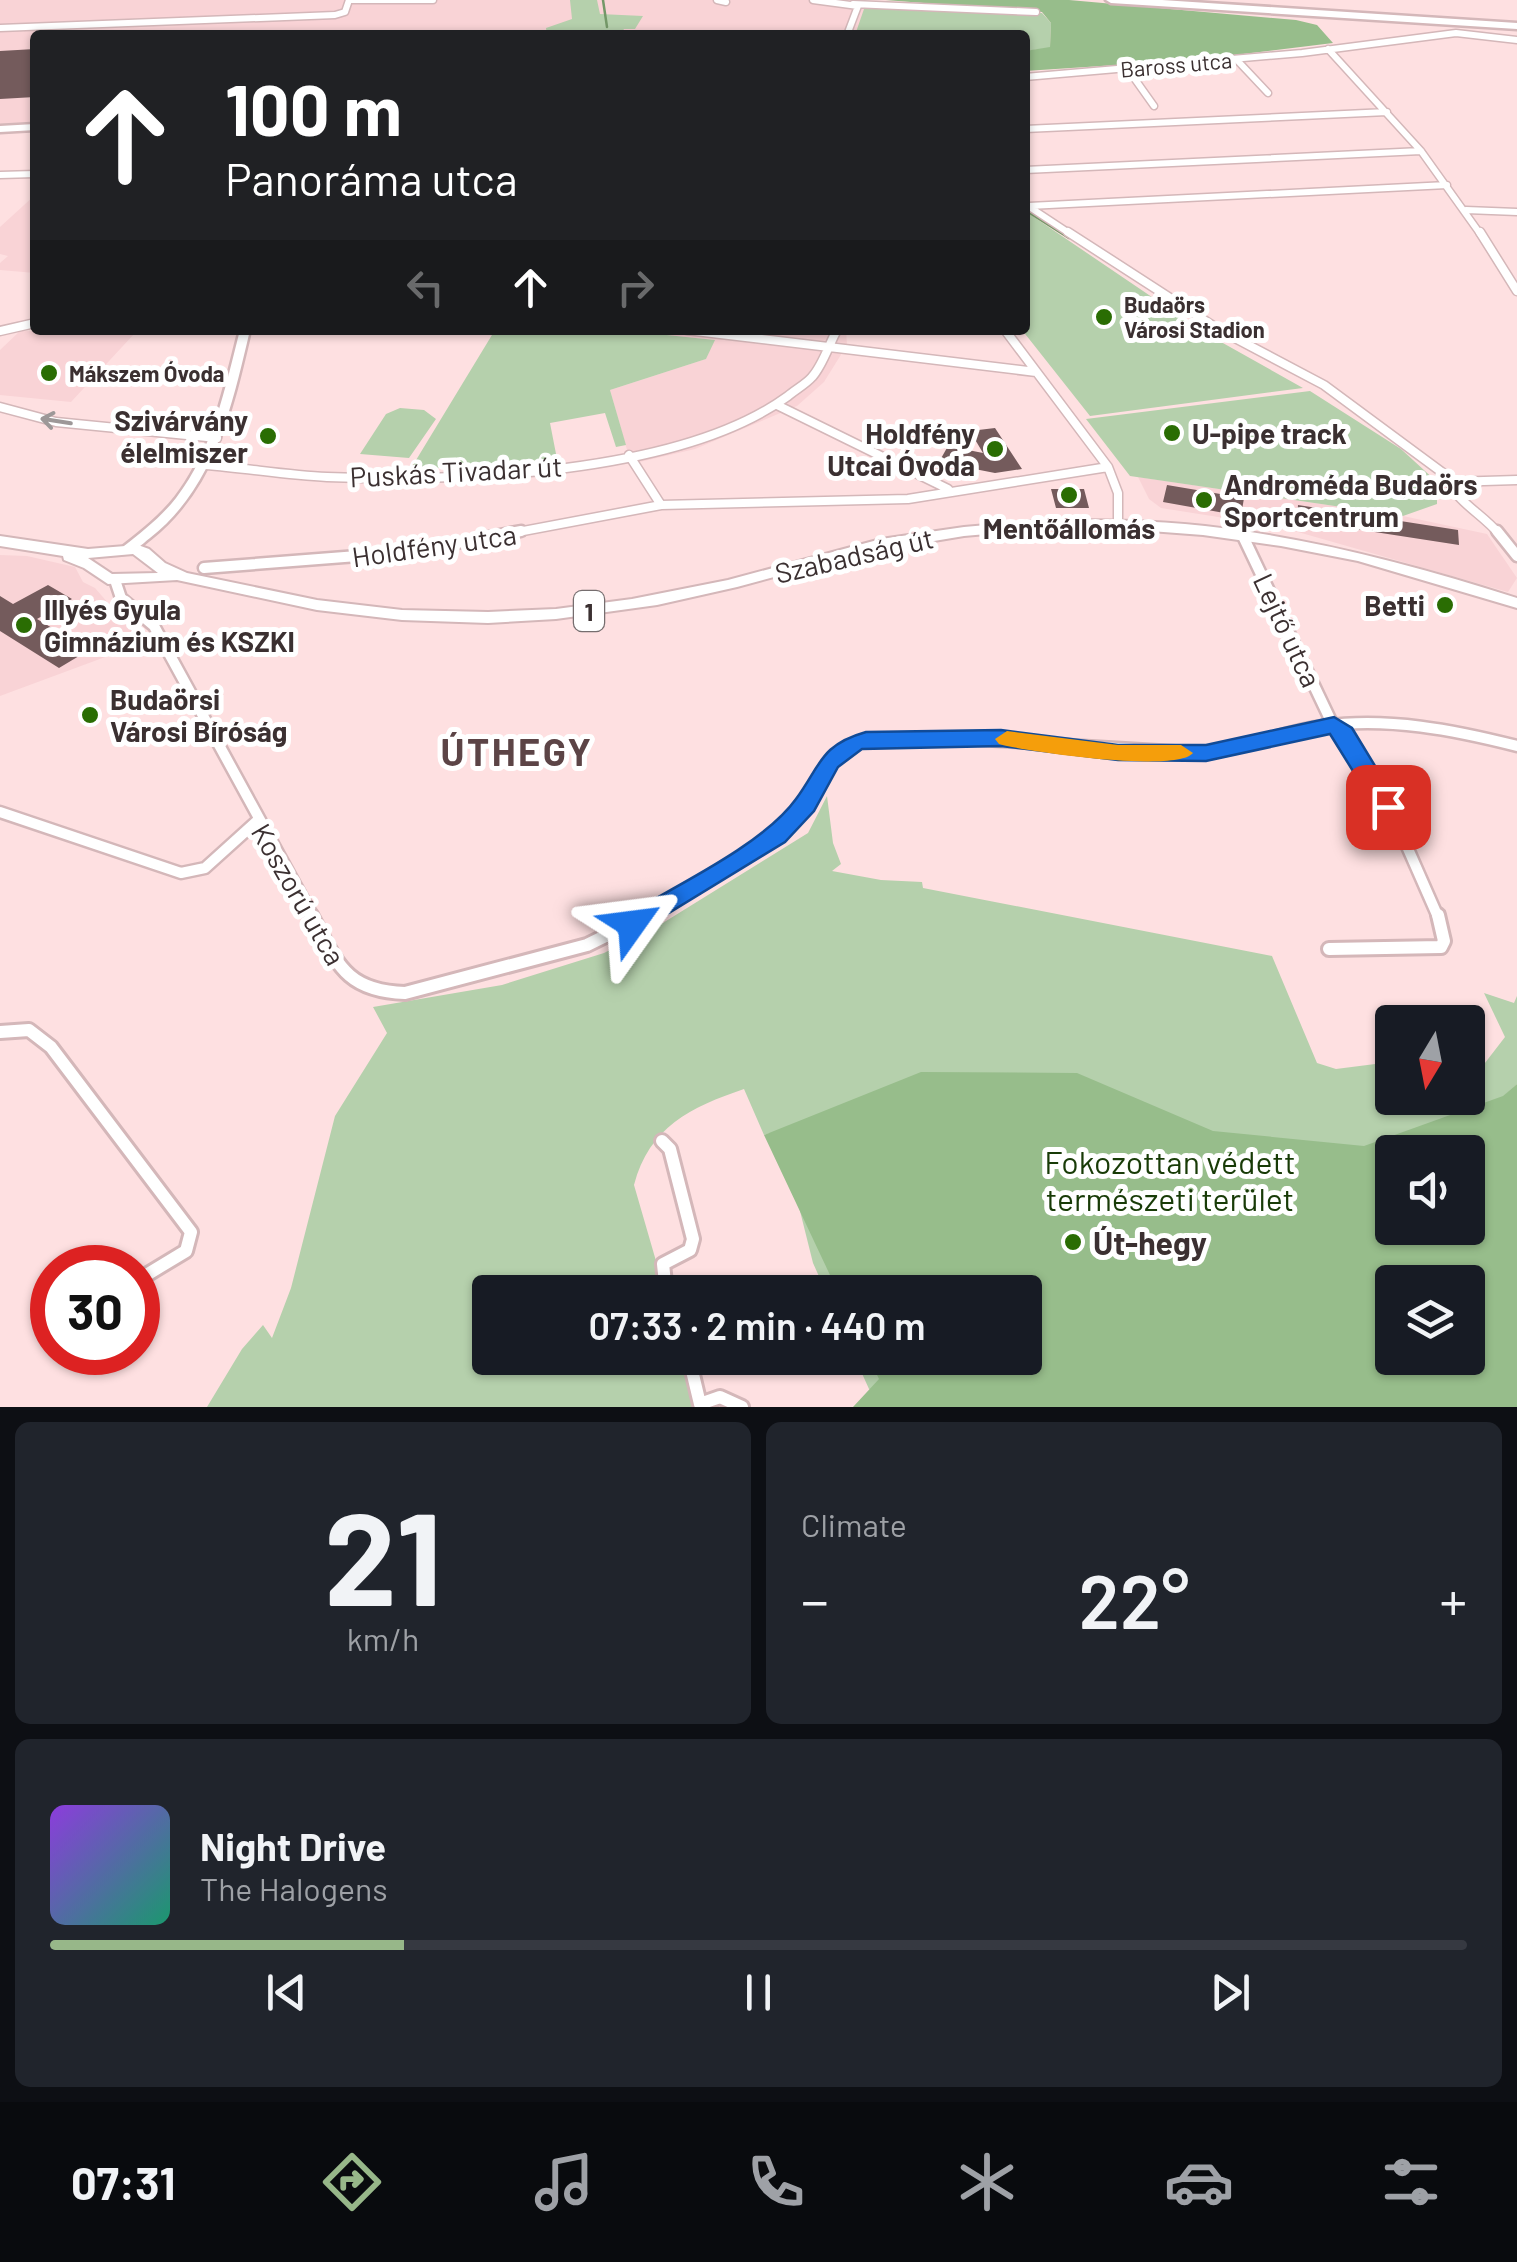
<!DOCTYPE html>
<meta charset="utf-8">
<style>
:root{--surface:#171b24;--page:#20242c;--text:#f1f3f6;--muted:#9ea1a6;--line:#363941;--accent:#97b789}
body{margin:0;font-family:Barlow,sans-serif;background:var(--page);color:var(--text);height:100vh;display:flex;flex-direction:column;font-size:38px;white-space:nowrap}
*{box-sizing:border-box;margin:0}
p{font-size:32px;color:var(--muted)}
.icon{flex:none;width:55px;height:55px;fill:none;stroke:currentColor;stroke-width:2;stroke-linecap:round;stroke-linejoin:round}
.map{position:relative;height:1407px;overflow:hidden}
.sheet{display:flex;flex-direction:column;gap:15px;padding:15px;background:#0d0f14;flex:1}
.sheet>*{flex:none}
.hud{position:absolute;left:30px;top:30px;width:1000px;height:305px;border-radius:10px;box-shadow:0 2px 8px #0004;background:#202124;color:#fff;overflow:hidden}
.needle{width:65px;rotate:190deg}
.tools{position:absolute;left:1375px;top:1005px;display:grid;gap:20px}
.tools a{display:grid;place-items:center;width:110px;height:110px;border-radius:10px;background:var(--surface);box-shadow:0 2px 8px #0004;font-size:50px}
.speed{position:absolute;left:30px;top:1245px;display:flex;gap:20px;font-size:50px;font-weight:700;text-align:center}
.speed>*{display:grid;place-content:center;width:130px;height:130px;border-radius:50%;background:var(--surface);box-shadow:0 2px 8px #0004;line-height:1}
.speed .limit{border:15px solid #d22;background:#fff;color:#111}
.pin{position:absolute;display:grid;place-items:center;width:85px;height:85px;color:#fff;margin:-42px;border-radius:20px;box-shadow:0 5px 15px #0006}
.me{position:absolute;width:110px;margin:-55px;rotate:59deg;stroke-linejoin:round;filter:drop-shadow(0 0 8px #0008)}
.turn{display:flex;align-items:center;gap:35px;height:210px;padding:0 30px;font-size:45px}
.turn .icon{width:130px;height:130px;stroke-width:2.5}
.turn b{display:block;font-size:70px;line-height:85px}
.lanes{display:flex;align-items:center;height:95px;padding:0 30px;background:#0003;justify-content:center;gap:50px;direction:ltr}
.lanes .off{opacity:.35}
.big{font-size:75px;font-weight:600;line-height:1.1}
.sheet .widget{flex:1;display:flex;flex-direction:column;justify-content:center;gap:15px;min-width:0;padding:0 35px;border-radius:15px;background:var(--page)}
.sheet .dial{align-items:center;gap:0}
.dial b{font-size:130px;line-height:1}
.song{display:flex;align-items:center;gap:30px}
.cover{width:120px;height:120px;border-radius:15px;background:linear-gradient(135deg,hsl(270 70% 55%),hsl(160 70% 35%))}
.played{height:10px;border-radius:5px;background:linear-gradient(90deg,var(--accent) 25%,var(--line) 25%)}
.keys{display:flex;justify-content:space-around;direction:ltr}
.heat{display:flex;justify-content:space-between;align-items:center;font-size:55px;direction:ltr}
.sheet .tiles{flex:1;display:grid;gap:15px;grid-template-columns:1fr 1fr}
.widget:last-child{grid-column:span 2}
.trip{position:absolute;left:472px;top:1275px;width:570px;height:100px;border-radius:10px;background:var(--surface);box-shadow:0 2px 8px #0004;font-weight:600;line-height:100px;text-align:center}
.dock{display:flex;height:160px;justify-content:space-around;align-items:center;background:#090b0e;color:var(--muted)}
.dock .icon{width:70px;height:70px}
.dock .current{color:var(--accent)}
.dock b{font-size:45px;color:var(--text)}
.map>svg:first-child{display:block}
.built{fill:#f9d3d6}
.green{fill:#b5d0ac}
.forest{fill:#97bd8b;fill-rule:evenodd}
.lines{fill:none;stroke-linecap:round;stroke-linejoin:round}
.stream{stroke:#749868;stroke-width:2.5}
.building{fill:#745b5c}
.minor-far3-casing{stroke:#d4b7b9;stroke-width:9}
.minor-far2-casing{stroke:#d4b7b9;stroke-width:11}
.minor-far1-casing{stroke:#d4b7b9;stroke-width:15}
.minor-casing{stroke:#d4b7b9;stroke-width:18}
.tertiary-casing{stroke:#d4b7b9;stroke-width:5}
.primary-casing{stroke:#d4b7b9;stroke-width:4}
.motorway-casing{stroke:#d4b7b9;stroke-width:5}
.minor-far3{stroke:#fff;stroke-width:6}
.minor-far2{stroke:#fff;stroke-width:8}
.minor-far1{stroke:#fff;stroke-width:10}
.minor{stroke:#fff;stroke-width:12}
.tertiary{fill:#fff;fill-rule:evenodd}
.primary{fill:#fff;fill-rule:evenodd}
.motorway{fill:#fff;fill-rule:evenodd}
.oneway{stroke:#9d9898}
.route{fill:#1a73e8;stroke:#114b97;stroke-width:2.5}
.slow{fill:#f59e0b}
.poi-dot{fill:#2a6d03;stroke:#fff;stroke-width:4}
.labels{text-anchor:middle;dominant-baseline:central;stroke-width:10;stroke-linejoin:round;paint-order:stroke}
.far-street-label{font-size:22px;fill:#3b3031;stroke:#fff}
.far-poi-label{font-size:22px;font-weight:bold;fill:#3b3031;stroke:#fff;text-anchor:start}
.shield{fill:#fff;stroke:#766e6f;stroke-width:2.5}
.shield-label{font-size:25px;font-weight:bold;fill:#3b3031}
.poi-label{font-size:28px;font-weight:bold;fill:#3b3031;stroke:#fff;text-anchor:start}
.street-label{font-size:28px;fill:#3b3031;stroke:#fff}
.near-park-label{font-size:32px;fill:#183b07;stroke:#fff}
.near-poi-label{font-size:32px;font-weight:bold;fill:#3b3031;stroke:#fff;text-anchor:start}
.district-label{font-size:38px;font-weight:bold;letter-spacing:2.5px;fill:#5c4446;stroke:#fff}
</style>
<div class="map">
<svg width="1517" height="1407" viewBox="0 0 1517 1407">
<rect width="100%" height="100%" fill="#fee0e1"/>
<!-- built -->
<path class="built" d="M0,0H852L874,8L863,35H35V127L0,128Z
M35,195V273L0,270V263L8,256L0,254V227Z
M654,330H846L847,345L824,382L797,406L695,449L631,464L610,390L706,359L714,340L657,334Z
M20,331L135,333L71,402L0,395V350Z
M1138,477L1403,516L1487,534L1517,578L1508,592L1284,528L1283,522L1270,520L1269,525L1161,508L1149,499Z
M0,555L27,556L75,567L83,582L95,588L143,643L0,696Z"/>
<!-- green -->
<path class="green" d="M570,0H597L600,14L643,16L635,29H624L620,35H547L546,28L572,19Z
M880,4L1042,13L1051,23L1050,48L1025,51V35H855L864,9Z
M1025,211L1205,333L1303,388L1090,416L1022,330Z
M495,330H654L657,334L715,340L706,359L610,390L626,445L616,447L605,413L550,423L557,459L410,470Z
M1310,391L1401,449L1437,482V504L1403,516L1130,476L1086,419Z
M400,408L424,410L436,419L409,458L360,454L386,414Z
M827,796L833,843L841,864L832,871L881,880L922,882L923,888L1272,956L1317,1063L1336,1069L1383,1063L1392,1082V1098H1468V1085L1505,1037L1484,993L1514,1003L1517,996V1084L1505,1095L1468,1152H1392V1282L912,1407L869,1389L855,1358H1025V1292H826L813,1263L793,1183L770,1133L764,1135L744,1089C691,1107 649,1127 634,1185L665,1292H490V1358H682L696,1407H207L242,1349L263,1325L272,1338L291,1288L335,1116L387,1033L373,1007L502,985L604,953L658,926L808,833Z"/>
<!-- forest -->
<path class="forest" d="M885,0H1069L1296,20L1317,25L1333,43L1193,60L1025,71V51L1050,47L1051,23L1042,12Z
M921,1072L1077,1073L1213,1131L1364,1146L1503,1096L1517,1084V1407H853L879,1379L869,1358H1025V1292H838L764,1135ZM1392,1152H1468V1228H1392ZM1392,1282H1468V1358H1392Z"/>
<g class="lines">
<!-- stream -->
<path class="stream" d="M603,0L607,27
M1025,210L1069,238"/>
</g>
<!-- building -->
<path class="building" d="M35,49V97L0,99V51Z
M995,428L1022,469L995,473L939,462L948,446L983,453L970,431Z
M1167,485L1244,498L1241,516L1163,502Z
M1051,489H1084L1089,508H1056Z
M1298,505L1458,530L1459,545L1297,520Z
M48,585L72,599L37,619L89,650L59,668L0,631V596L13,604Z"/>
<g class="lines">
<defs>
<path id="minor-far3" d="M350,0H433
M717,0L726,2
M813,0L858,6L847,35
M853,4L1036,12
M0,28L335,15L345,12L349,0
M1328,49L1421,151L1481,235
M1236,59L1268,93
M1127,68L1154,106
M1025,77L1302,53L1456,33L1517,40
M1025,129L1387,112
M1025,170L1421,151
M0,175L35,174
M1025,204L1072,235
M1029,206L1447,185
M1466,210L1517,212"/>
<path id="minor-far2" d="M1068,232L1218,329L1324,385L1447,476C1455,502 1482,513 1499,534
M1480,232L1517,291
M687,330L1036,372
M1005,330L1108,467L1118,493V522
M0,331L35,323
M777,405L948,489
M0,407L56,422L217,438
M629,455L661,505
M205,465C246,468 286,475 327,477C458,482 680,475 788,396C795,390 806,384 812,377C823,365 829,344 837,330
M1451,482L1517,480
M507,534L661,505L908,499L1108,467"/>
<path id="minor-far1" d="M1497,531L1517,556
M1241,532L1330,719L1398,826L1438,917
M204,568L409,552L521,531
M115,580L121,598L154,626L313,917
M0,812L181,873L205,868L257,821
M643,917C682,893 745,863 777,835C810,806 821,750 866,740L950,738L1201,753C1243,751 1281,731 1323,726C1388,717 1454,730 1517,746"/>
<path id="minor" d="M311,915C337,962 344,991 405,993L587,945L648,915
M1329,949L1441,947L1444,941L1438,915
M0,1032L29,1030L51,1047L191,1232L186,1251L138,1280
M662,1141L670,1149L693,1239L690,1250L663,1264L666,1292
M689,1358L700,1404L720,1397L742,1407"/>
<path id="tertiary" d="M35,124V130L0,132V126Z
M240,330H250C232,406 215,487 150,538C141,545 135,552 124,552L122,549L124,546C142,532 161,517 176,498C213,450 225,388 240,330Z"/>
<path id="primary" d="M1045,520C1098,520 1152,520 1205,526C1312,538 1415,565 1517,598V608L1358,561L1281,546L1203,535L1124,529H1045L964,536L862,553L737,587L657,605L556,619L488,623L402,620L317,610L177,580L108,584L84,568L64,560L63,556L0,546V536L88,549L138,545L149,549L165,563L187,573L317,600L402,610L488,612L556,609L632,599L728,580L881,539L964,527ZM133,554L158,573L112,574L88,558Z"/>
<path id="motorway" d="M1106,0H1162L1517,23V29L1111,3Z"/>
</defs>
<!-- minor-far3 casing -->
<use href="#minor-far3" class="minor-far3-casing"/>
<!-- minor-far2 casing -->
<use href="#minor-far2" class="minor-far2-casing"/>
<!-- minor-far1 casing -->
<use href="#minor-far1" class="minor-far1-casing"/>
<!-- minor casing -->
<use href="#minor" class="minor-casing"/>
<!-- tertiary casing -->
<use href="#tertiary" class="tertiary-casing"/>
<!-- primary casing -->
<use href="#primary" class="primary-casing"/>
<!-- motorway casing -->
<use href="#motorway" class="motorway-casing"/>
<!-- minor-far3 -->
<use href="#minor-far3" class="minor-far3"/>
<!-- minor-far2 -->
<use href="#minor-far2" class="minor-far2"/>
<!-- minor-far1 -->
<use href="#minor-far1" class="minor-far1"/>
<!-- minor -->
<use href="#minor" class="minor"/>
<!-- tertiary -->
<use href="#tertiary" class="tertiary"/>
<!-- primary -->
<use href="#primary" class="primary"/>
<!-- motorway -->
<use href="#motorway" class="motorway"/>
</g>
<!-- one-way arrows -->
<defs><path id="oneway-shaft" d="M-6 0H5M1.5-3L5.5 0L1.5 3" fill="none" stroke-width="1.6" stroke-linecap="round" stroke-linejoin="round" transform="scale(2.5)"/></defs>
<use class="oneway" href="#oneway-shaft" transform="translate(56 421) rotate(-171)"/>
<!-- route -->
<path class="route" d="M1334,717L1352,728L1400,807L1397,813H1379L1330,734L1206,761L1118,760L1001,746L862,749L838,767L814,811L785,842L641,930H623L619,924L623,917C673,887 763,845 796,799C821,765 820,745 866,732L1001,730L1118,745H1206Z"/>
<!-- slow -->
<path class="slow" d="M1007,731L1118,745H1181L1193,753C1177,773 1027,752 999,744L995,739Z"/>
<!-- markers -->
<g class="poi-dot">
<circle cx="1104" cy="317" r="10"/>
<circle cx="49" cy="373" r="10"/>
<circle cx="1172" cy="433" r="10"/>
<circle cx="268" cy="436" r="10"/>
<circle cx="995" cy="449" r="10"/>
<circle cx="1069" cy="495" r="10"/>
<circle cx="1204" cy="500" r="10"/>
<circle cx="1445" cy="605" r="10"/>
<circle cx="24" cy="625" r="10"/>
<circle cx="90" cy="715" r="10"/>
<circle cx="1073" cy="1242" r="10"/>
</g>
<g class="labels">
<!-- far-street labels -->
<g class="far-street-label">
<text transform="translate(1176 64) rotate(-5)">Baross utca</text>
</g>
<!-- far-poi labels -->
<g class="far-poi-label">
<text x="1124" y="304">Budaörs<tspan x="1124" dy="25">Városi Stadion</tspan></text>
<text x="69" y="373">Mákszem Óvoda</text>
</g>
<!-- shield labels -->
<rect class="shield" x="574" y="591" width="30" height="40" rx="8"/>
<g class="shield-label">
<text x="589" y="611">1</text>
</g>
<!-- poi labels -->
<g class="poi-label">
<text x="248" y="420" text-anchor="end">Szivárvány<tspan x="248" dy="32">élelmiszer</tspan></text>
<text x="975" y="433" text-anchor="end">Holdfény<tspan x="975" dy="32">Utcai Óvoda</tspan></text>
<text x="1192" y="433">U-pipe track</text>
<text x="1224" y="484">Androméda Budaörs<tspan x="1224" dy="32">Sportcentrum</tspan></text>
<text x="1069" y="528" text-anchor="middle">Mentőállomás</text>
<text x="1425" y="605" text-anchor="end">Betti</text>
<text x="44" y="609">Illyés Gyula<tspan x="44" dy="32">Gimnázium és KSZKI</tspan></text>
<text x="110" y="699">Budaörsi<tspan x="110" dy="32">Városi Bíróság</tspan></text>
</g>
<!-- street labels -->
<g class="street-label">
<text transform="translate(456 471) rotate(-3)">Puskás Tivadar út</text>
<text transform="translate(434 545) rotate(-8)">Holdfény utca</text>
<text transform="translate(854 555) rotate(-13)">Szabadság út</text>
<text transform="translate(1288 630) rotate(65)">Lejtő utca</text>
<text transform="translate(299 894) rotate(60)">Koszorú utca</text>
</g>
<!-- near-park labels -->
<g class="near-park-label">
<text x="1170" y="1161">Fokozottan védett<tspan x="1170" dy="37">természeti terület</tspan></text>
</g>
<!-- near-poi labels -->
<g class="near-poi-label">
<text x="1093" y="1242">Út-hegy</text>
</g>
<!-- district labels -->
<g class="district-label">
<text x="517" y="751">ÚTHEGY</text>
</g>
</g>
</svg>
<div class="tools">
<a><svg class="needle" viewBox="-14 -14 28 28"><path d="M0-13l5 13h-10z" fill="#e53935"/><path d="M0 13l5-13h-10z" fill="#9ea1a6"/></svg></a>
<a><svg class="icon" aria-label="sound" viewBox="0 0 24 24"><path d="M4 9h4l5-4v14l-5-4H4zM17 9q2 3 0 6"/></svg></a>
<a><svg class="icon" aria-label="layers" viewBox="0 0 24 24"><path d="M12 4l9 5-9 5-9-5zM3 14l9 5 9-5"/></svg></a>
</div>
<div class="speed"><div class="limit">30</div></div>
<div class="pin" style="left:1388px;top:807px;background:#d93025"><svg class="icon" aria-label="arrive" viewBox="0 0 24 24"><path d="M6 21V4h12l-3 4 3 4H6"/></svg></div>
<svg class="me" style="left:632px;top:924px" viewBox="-20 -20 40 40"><path d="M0-17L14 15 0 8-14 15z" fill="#1a73e8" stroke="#fff" stroke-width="4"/></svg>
<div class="trip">07:33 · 2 min · 440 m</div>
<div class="hud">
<div class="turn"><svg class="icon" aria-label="ahead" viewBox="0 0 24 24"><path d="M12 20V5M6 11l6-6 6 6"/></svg><div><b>100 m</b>Panoráma utca</div></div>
<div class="lanes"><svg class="icon off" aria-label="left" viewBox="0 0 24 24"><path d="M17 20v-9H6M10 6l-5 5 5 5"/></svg><svg class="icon" aria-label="ahead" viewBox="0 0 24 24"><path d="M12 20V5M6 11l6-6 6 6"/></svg><svg class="icon off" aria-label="right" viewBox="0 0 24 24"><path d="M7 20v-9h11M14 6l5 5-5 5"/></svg></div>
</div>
</div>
<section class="sheet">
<div class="tiles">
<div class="widget dial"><b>21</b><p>km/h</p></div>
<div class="widget"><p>Climate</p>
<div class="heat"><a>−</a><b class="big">22°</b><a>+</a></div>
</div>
<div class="widget">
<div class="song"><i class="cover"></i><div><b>Night Drive</b><p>The Halogens</p></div></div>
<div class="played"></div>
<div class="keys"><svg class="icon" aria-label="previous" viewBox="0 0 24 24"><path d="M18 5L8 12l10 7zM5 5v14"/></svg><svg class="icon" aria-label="pause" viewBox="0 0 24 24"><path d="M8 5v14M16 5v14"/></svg><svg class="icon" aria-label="next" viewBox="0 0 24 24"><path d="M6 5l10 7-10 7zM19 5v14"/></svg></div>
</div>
</div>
</section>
<nav class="dock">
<b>07:31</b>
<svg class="icon current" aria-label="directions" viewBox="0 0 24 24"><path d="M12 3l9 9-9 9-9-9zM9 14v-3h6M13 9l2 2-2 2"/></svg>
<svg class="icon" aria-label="music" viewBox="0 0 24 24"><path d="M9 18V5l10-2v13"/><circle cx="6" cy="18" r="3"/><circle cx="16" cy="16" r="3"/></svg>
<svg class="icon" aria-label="phone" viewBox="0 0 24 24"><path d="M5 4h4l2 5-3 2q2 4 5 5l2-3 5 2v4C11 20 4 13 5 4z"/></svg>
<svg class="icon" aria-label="climate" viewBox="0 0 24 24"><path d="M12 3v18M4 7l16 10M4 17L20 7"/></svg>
<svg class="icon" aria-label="car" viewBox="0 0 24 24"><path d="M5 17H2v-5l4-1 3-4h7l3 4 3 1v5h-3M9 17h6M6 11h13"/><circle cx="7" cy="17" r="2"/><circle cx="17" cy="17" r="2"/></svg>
<svg class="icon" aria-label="filters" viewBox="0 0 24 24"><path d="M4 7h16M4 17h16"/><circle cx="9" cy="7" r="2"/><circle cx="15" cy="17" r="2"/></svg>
</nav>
